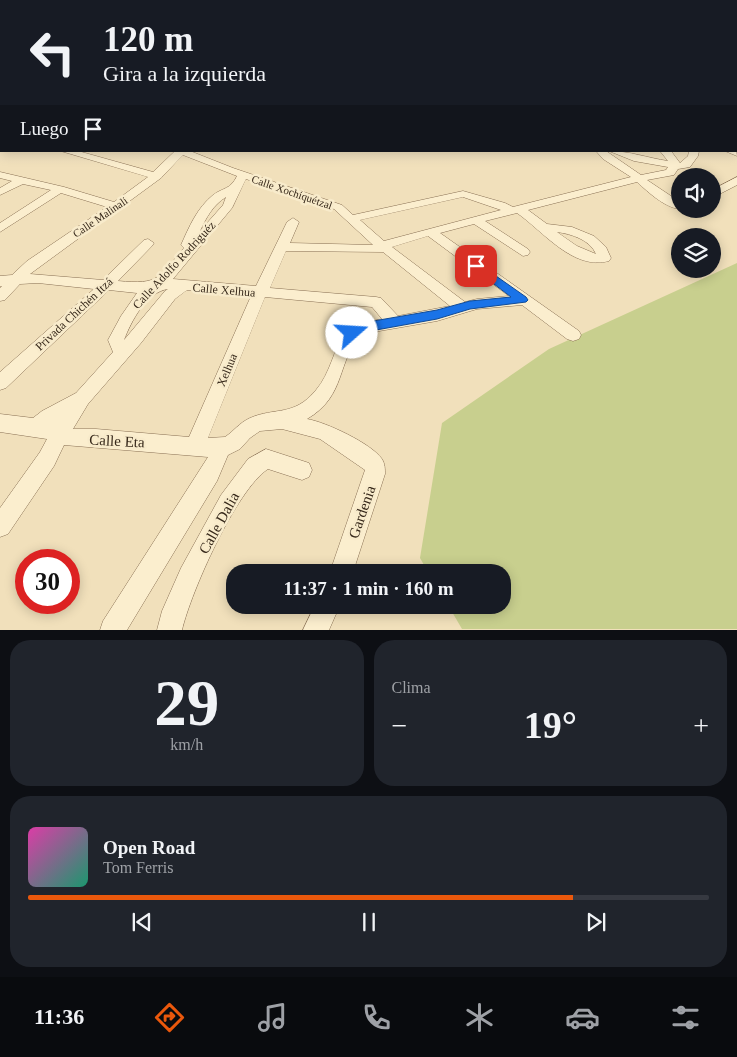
<!DOCTYPE html>
<html lang="es">
<meta charset="utf-8">
<style>
:root{--surface:#171b24;--page:#20242c;--text:#f1f3f6;--muted:#9ea1a6;--line:#363941;--accent:#ea580c}
body{margin:0;font-family:"Times New Roman",serif;background:var(--page);color:var(--text);height:100vh;display:flex;flex-direction:column;font-size:19px;white-space:nowrap}
*{box-sizing:border-box;margin:0}
p{font-size:16px;color:var(--muted)}
.icon{flex:none;width:28px;height:28px;fill:none;stroke:currentColor;stroke-width:2;stroke-linecap:round;stroke-linejoin:round}
.map{position:relative;height:630px;overflow:hidden}
.details{display:flex;flex-direction:column;gap:10px;padding:10px;background:#0d0f14;flex:1}
.details>*{flex:none}
.banner{position:absolute;left:0px;top:0px;width:738px;height:152px;box-shadow:0 2px 12px #0003;background:#171b24;color:var(--text);overflow:hidden}
.tools{position:absolute;left:671px;top:168px;display:grid;gap:10px}
.tools a{display:grid;place-items:center;width:50px;height:50px;border-radius:50%;background:var(--surface);box-shadow:0 2px 12px #0003;font-size:25px}
.speed{position:absolute;left:15px;top:549px;display:flex;gap:10px;font-size:25px;font-weight:700;text-align:center}
.speed>*{display:grid;place-content:center;width:65px;height:65px;border-radius:50%;background:var(--surface);box-shadow:0 2px 12px #0003;line-height:1}
.speed .limit{border:8px solid #d22;background:#fff;color:#111}
.pin{position:absolute;display:grid;place-items:center;width:42px;height:42px;color:#fff;margin:-21px;border-radius:10px;box-shadow:0 2px 8px #0006}
.me{position:absolute;width:55px;margin:-28px;rotate:71deg;stroke-linejoin:round;filter:drop-shadow(0 0 4px #0008)}
.turn{display:flex;align-items:center;gap:18px;height:105px;padding:0 20px;font-size:22px}
.turn .icon{width:65px;height:65px;stroke-width:2.5}
.turn b{display:block;font-size:35px;line-height:42px}
.then{display:flex;align-items:center;height:48px;padding:0 20px;background:#0003;gap:10px;font-size:19px}
.big{font-size:38px;font-weight:600;line-height:1.1}
.details .card{flex:1;display:flex;flex-direction:column;justify-content:center;gap:8px;min-width:0;padding:0 18px;border-radius:20px;background:var(--page)}
.details .dial{align-items:center;gap:0}
.dial b{font-size:65px;line-height:1}
.song{display:flex;align-items:center;gap:15px}
.cover{width:60px;height:60px;border-radius:8px;background:linear-gradient(135deg,hsl(320 70% 55%),hsl(160 70% 35%))}
.played{height:5px;border-radius:2px;background:linear-gradient(90deg,var(--accent) 80%,var(--line) 80%)}
.keys{display:flex;justify-content:space-around;direction:ltr}
.heat{display:flex;justify-content:space-between;align-items:center;font-size:28px;direction:ltr}
.details .tiles{flex:1;display:grid;gap:10px;grid-template-columns:1fr 1fr}
.card:last-child{grid-column:span 2}
.trip{position:absolute;left:226px;top:564px;width:285px;height:50px;border-radius:20px;background:var(--surface);box-shadow:0 2px 12px #0003;font-weight:600;line-height:50px;text-align:center}
.dock{display:flex;height:80px;justify-content:space-around;align-items:center;background:#090b0e;color:var(--muted)}
.dock .icon{width:35px;height:35px}
.dock .active{color:var(--accent)}
.dock b{font-size:22px;color:var(--text)}
.map>svg:first-child{display:block}
.green{fill:#c8cf8e}
.lines{fill:none;stroke-linecap:round;stroke-linejoin:round}
.minor-casing{stroke:#897054;stroke-width:1}
.minor{fill:#fbeece;fill-rule:evenodd}
.route{fill:#1a73e8;stroke:#114b97}
.labels{text-anchor:middle;dominant-baseline:central;stroke-width:5;stroke-linejoin:round;paint-order:stroke}
.far-street-label{font-size:11px;fill:#36281a;stroke:#f8ebcb}
.street-label{font-size:12px;fill:#36281a;stroke:#f8ebcb}
.near-street-label{font-size:15px;fill:#36281a;stroke:#f8ebcb}
</style>
<div class="map">
<svg width="737" height="630" viewBox="0 0 737 630">
<rect width="100%" height="100%" fill="#f1e0bb"/>
<!-- green -->
<path class="green" d="M737,263V629H462L448,605H502V572H428L420,558L442,423L549,349Z"/>
<g class="lines">
<defs>
<path id="minor" d="M0,102H1V108L0,107Z
M736,133H737V139H736Z
M736,150L737,156L725,151H736Z
M61,151H78L153,172L175,151H190L233,168L342,205L353,215L463,191L505,203L513,207L631,177L603,159L596,151H606L641,175L666,170L668,167L634,161L609,151C629,151 648,158 668,161L660,151H671L680,163L688,156L689,151H699L698,156L690,167L678,169L674,175L647,180L680,202V209H683C667,210 648,192 637,182L528,210L547,224L572,227L594,236L606,247L611,258L609,261C573,271 543,231 517,213L485,221L528,249L530,252L528,255L523,256L474,224L440,233L579,331L581,335L579,339L573,341L567,339L522,305L477,309L437,321L362,334C336,361 347,396 307,419C326,422 372,444 382,459C385,464 385,469 385,474L353,572H330L365,470L320,439L282,429L260,431L250,438L240,449L228,455L217,481L127,630H100L103,621L208,457L64,445L54,466L8,534L0,537V508L40,452L47,439L0,432V414L33,418L42,411L76,393L113,352L108,340L121,316L137,293L109,290L6,388L0,390V372L94,289L38,283L20,284L5,300L0,301V288L2,286H0V276L12,275L27,261L107,207L61,193L0,232V223L51,190L23,184L0,195V188L12,181L0,178V172L64,187L114,202L148,177ZM183,155L237,176C230,190 224,187 213,195C197,208 189,227 181,245L184,248C158,278 160,285 118,281L152,246L154,243L148,239L144,240L103,280L30,274L161,178ZM246,179L334,209L373,245L290,243L299,222L293,218L287,222L256,286L173,279L232,208ZM226,197L223,205L200,231C206,218 213,205 226,197ZM463,197L501,210L384,241L360,220ZM557,232C572,234 590,240 596,254L577,246ZM428,236L509,296L477,299L465,302L392,247ZM286,251L383,252L450,306L398,316L381,298L376,297L270,288ZM168,289L165,291L124,340C131,322 146,292 168,289ZM187,290L251,296L189,437L96,429H73L88,404L141,343L175,299ZM265,297L372,307L382,319L352,325L345,331C334,349 330,374 316,390C294,417 275,407 250,418C239,423 234,431 225,437L208,438Z
M737,177V185L712,198V190Z
M266,449L309,463L312,470L309,477L302,480L268,469C236,490 191,592 182,630H157L162,611L181,568L221,495L248,459Z
M315,605H340L329,630H303Z"/>
</defs>
<!-- minor casing -->
<use href="#minor" class="minor-casing"/>
<!-- minor -->
<use href="#minor" class="minor"/>
</g>
<!-- sky -->
<linearGradient id="sky" x2="0" y2="1"><stop stop-color="#8bb9d4"/><stop offset="0.47" stop-color="#f9f1e0"/><stop offset="1" stop-color="#f9f1e0" stop-opacity="0"/></linearGradient>
<rect width="737" height="166" fill="url(#sky)"/>
<!-- route -->
<path class="route" d="M476,262L526,297L528,300L526,302L470,309L437,319L365,332L352,338L348,336L347,333L348,330L362,323L437,310L470,301L511,297L473,268V263Z"/>
<g class="labels">
<!-- far-street labels -->
<g class="far-street-label">
<text transform="translate(292 192) rotate(19)">Calle Xochiquétzal</text>
<text transform="translate(100 217) rotate(-34)">Calle Malinali</text>
</g>
<!-- street labels -->
<g class="street-label">
<text transform="translate(174 265) rotate(-47)">Calle Adolfo Rodriguéz</text>
<text transform="translate(224 290) rotate(5)">Calle Xelhua</text>
<text transform="translate(74 314) rotate(-43)">Privada Chichén Itzá</text>
<text transform="translate(227 370) rotate(-67)">Xelhua</text>
</g>
<!-- near-street labels -->
<g class="near-street-label">
<text transform="translate(117 441) rotate(3)">Calle Eta</text>
<text transform="translate(362 512) rotate(-71)">Gardenia</text>
<text transform="translate(219 523) rotate(-61)">Calle Dalia</text>
</g>
</g>
</svg>
<div class="tools">
<a><svg class="icon" aria-label="sound" viewBox="0 0 24 24"><path d="M4 9h4l5-4v14l-5-4H4zM17 9q2 3 0 6"/></svg></a>
<a><svg class="icon" aria-label="layers" viewBox="0 0 24 24"><path d="M12 4l9 5-9 5-9-5zM3 14l9 5 9-5"/></svg></a>
</div>
<div class="speed"><div class="limit">30</div></div>
<div class="pin" style="left:476px;top:266px;background:#d93025"><svg class="icon" aria-label="arrive" viewBox="0 0 24 24"><path d="M6 21V4h12l-3 4 3 4H6"/></svg></div>
<svg class="me" style="left:352px;top:333px" viewBox="-20 -20 40 40"><circle r="19" fill="#fff"/><path d="M0-13L10 11 0 6-10 11z" fill="#1a73e8"/></svg>
<div class="trip">11:37 · 1 min · 160 m</div>
<div class="banner">
<div class="turn"><svg class="icon" aria-label="left" viewBox="0 0 24 24"><path d="M17 20v-9H6M10 6l-5 5 5 5"/></svg><div><b>120 m</b>Gira a la izquierda</div></div>
<div class="then">Luego<svg class="icon" aria-label="arrive" viewBox="0 0 24 24"><path d="M6 21V4h12l-3 4 3 4H6"/></svg></div>
</div>
</div>
<section class="details">
<div class="tiles">
<div class="card dial"><b>29</b><p>km/h</p></div>
<div class="card"><p>Clima</p>
<div class="heat"><a>−</a><b class="big">19°</b><a>+</a></div>
</div>
<div class="card">
<div class="song"><i class="cover"></i><div><b>Open Road</b><p>Tom Ferris</p></div></div>
<div class="played"></div>
<div class="keys"><svg class="icon" aria-label="previous" viewBox="0 0 24 24"><path d="M18 5L8 12l10 7zM5 5v14"/></svg><svg class="icon" aria-label="pause" viewBox="0 0 24 24"><path d="M8 5v14M16 5v14"/></svg><svg class="icon" aria-label="next" viewBox="0 0 24 24"><path d="M6 5l10 7-10 7zM19 5v14"/></svg></div>
</div>
</div>
</section>
<nav class="dock">
<b>11:36</b>
<svg class="icon active" aria-label="directions" viewBox="0 0 24 24"><path d="M12 3l9 9-9 9-9-9zM9 14v-3h6M13 9l2 2-2 2"/></svg>
<svg class="icon" aria-label="music" viewBox="0 0 24 24"><path d="M9 18V5l10-2v13"/><circle cx="6" cy="18" r="3"/><circle cx="16" cy="16" r="3"/></svg>
<svg class="icon" aria-label="phone" viewBox="0 0 24 24"><path d="M5 4h4l2 5-3 2q2 4 5 5l2-3 5 2v4C11 20 4 13 5 4z"/></svg>
<svg class="icon" aria-label="climate" viewBox="0 0 24 24"><path d="M12 3v18M4 7l16 10M4 17L20 7"/></svg>
<svg class="icon" aria-label="car" viewBox="0 0 24 24"><path d="M5 17H2v-5l4-1 3-4h7l3 4 3 1v5h-3M9 17h6M6 11h13"/><circle cx="7" cy="17" r="2"/><circle cx="17" cy="17" r="2"/></svg>
<svg class="icon" aria-label="filters" viewBox="0 0 24 24"><path d="M4 7h16M4 17h16"/><circle cx="9" cy="7" r="2"/><circle cx="15" cy="17" r="2"/></svg>
</nav>
